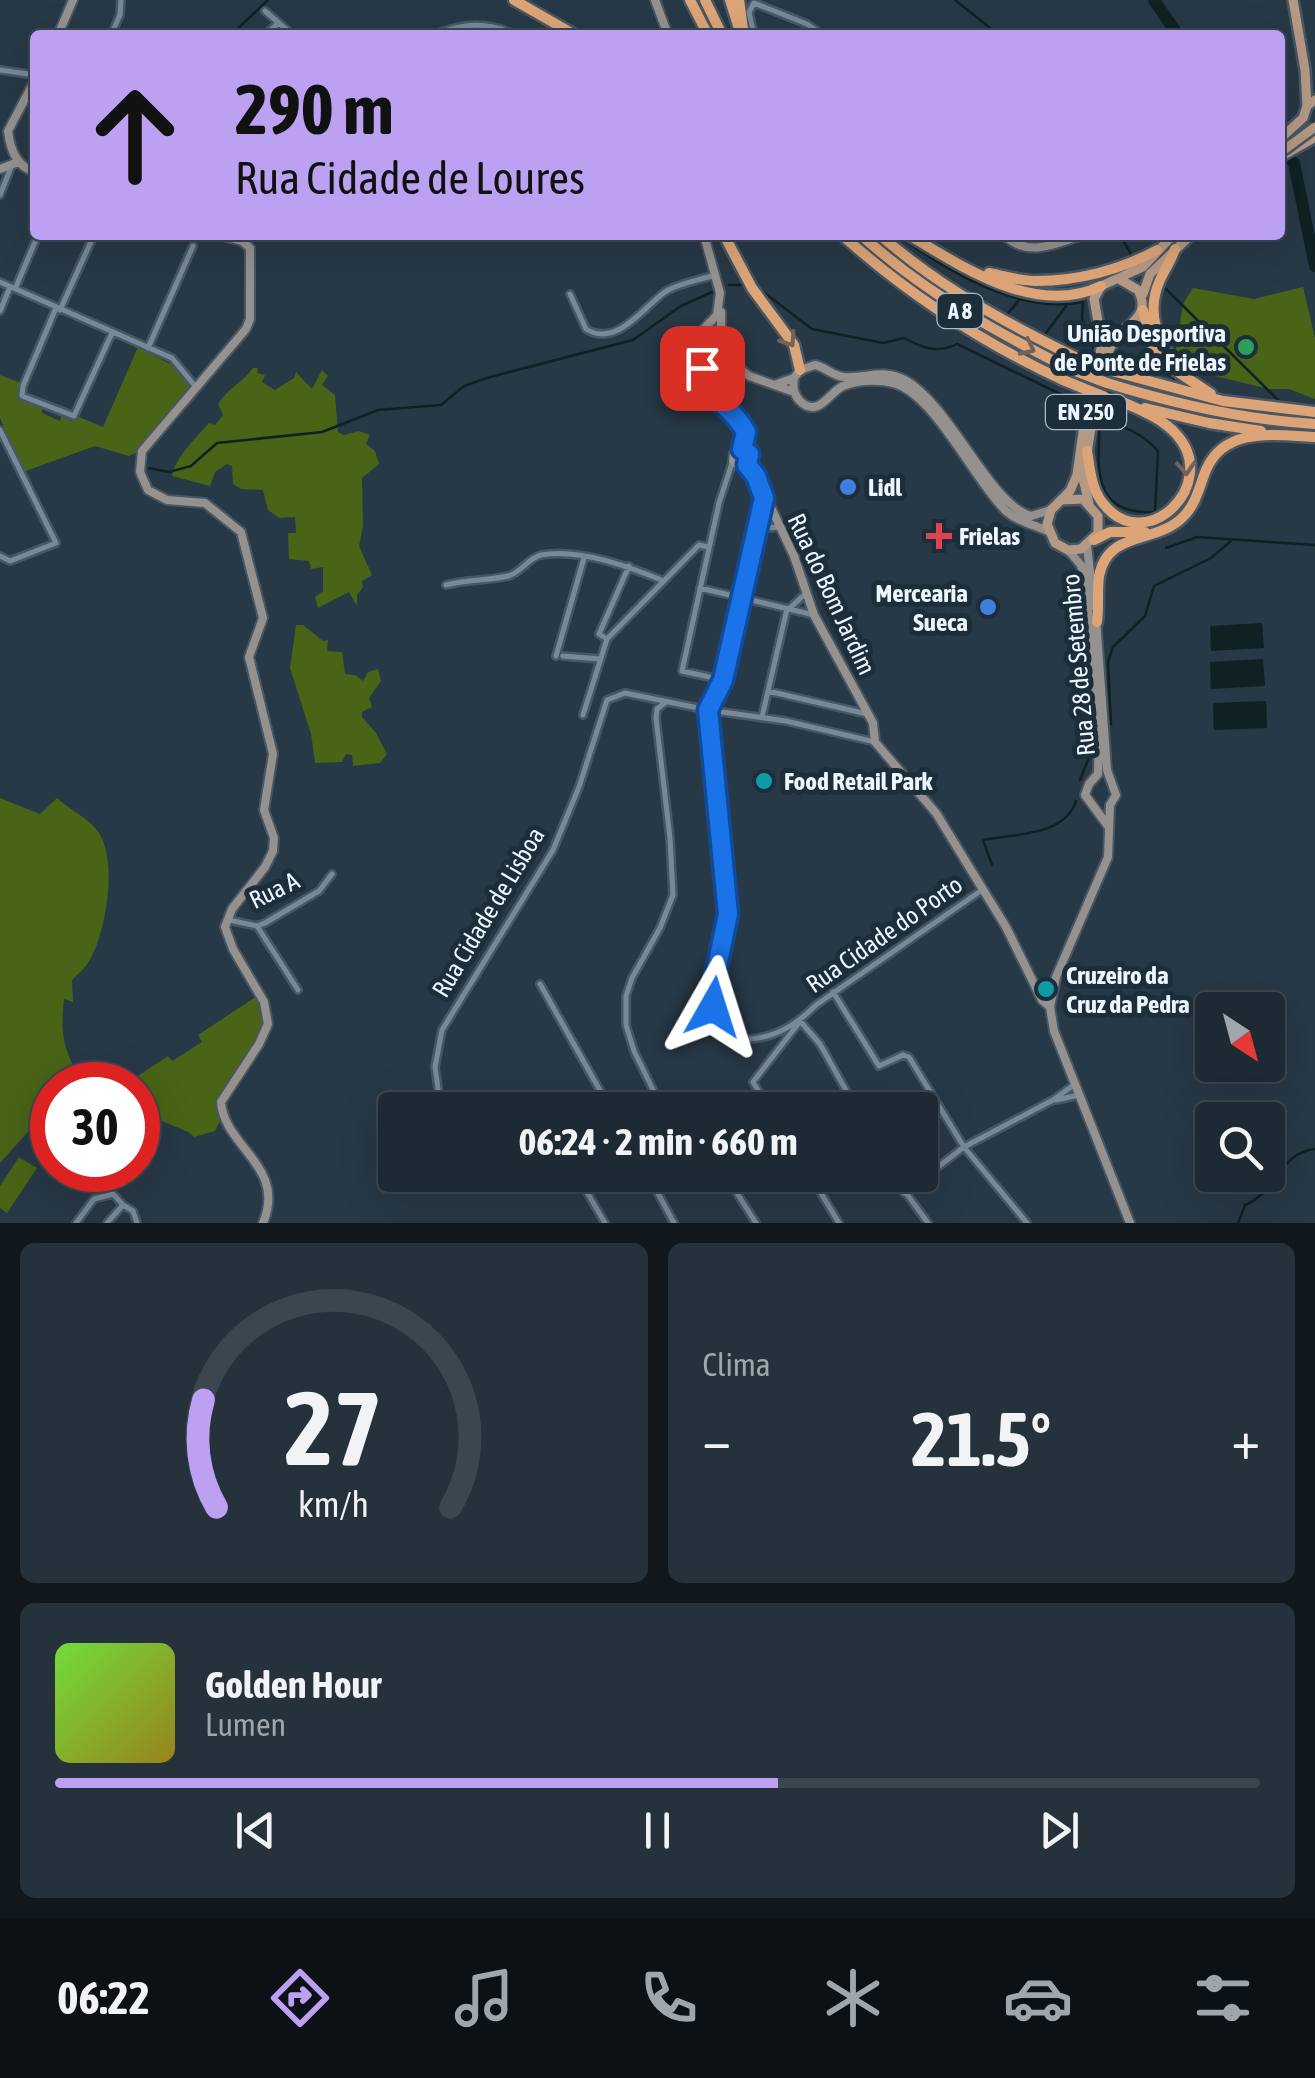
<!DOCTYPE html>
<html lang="pt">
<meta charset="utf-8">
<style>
:root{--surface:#1d2a34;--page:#25323c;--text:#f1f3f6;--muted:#a0a7ac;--line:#3b464f;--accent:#bca0f2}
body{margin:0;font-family:"Asap Condensed",sans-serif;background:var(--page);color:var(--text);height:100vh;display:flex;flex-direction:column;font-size:38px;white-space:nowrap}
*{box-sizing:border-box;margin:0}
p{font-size:32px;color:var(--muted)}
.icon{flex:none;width:55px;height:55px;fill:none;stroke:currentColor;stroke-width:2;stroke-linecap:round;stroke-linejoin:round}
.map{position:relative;height:1223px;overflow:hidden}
.side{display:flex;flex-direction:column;gap:20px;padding:20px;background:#10171d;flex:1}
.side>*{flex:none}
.guide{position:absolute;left:30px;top:30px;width:1255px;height:210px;border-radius:10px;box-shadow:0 10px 40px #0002,0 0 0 2px var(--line);background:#bca0f2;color:#111;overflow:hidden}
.needle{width:65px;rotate:144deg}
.buttons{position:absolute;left:1195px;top:992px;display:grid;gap:20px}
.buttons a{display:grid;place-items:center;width:90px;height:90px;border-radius:10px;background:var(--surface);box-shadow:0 10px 40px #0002,0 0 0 2px var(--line);font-size:50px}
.speed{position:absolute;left:30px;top:1062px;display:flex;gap:20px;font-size:50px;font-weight:700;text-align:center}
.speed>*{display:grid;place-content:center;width:130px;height:130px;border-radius:50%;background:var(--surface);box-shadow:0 10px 40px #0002,0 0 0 2px var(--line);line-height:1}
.speed .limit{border:15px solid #d22;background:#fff;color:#111}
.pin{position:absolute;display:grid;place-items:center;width:85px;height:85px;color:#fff;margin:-42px;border-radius:20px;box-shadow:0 5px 15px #0006}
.me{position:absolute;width:110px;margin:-55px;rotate:6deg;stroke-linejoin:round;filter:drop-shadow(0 0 8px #0008)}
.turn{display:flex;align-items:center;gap:35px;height:210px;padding:0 40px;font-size:45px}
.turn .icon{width:130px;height:130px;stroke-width:2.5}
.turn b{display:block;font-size:70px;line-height:85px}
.big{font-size:75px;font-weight:700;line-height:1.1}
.side .tile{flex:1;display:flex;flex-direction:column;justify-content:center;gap:15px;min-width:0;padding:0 35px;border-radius:15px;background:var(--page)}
.side .dial{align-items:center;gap:0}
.dial svg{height:260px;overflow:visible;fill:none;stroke:var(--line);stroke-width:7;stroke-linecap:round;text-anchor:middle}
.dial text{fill:var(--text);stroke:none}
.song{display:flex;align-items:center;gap:30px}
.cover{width:120px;height:120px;border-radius:15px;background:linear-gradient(135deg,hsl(100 70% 55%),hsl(50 70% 35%))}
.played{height:10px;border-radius:5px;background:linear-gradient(90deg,var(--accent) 60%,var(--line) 60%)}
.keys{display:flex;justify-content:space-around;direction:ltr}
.heat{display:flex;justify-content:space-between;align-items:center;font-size:55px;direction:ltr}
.side .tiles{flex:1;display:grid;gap:20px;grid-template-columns:1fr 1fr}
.tile:last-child{grid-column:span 2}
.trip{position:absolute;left:378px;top:1092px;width:560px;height:100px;border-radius:10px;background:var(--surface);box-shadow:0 10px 40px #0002,0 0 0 2px var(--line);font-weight:700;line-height:100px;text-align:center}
.menu{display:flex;height:160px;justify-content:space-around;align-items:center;background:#0c1115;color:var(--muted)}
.menu .icon{width:70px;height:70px}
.menu .selected{color:var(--accent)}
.menu b{font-size:45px;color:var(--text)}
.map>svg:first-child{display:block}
.green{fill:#486416}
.water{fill:#0f2123}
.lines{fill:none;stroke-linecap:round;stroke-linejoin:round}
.stream{stroke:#0f2123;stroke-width:2.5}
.river{stroke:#0f2123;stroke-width:12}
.street-casing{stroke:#485763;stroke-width:10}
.secondary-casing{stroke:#485763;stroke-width:12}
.primary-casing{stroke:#485763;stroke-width:14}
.highway-casing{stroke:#485763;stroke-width:15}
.street{stroke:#768999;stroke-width:5}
.secondary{stroke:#95918f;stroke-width:8}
.primary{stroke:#b49985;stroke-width:9}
.highway{stroke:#dda477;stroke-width:10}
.primary-bridge-casing{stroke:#485763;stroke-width:14;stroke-linecap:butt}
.highway-bridge-casing{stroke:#485763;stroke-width:15;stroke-linecap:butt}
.primary-bridge{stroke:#b49985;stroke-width:9}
.highway-bridge{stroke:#dda477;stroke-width:10}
.oneway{stroke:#736356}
.route-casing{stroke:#114b97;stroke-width:25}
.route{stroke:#1a73e8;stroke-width:18}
.leisure-dot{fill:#2e9e5b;stroke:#1d2e3b;stroke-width:4}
.shop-dot{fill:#3f7fe0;stroke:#1d2e3b;stroke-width:4}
.health-dot{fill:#e0444e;stroke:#1d2e3b;stroke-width:4}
.culture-dot{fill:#0f9aa8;stroke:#1d2e3b;stroke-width:4}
.labels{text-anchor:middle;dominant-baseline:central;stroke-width:10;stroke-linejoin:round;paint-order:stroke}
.shield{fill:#1d2e3b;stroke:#adbac4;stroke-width:2.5}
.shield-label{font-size:22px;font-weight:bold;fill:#ebf6ff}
.poi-label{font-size:25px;font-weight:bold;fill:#ebf6ff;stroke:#1d2e3b;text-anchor:start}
.street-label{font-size:25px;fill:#ebf6ff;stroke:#1d2e3b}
</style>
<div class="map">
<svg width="1315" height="1223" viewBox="0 0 1315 1223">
<rect width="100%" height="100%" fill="#273846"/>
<!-- green -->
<path class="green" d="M1303,287L1315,338V399L1289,389H1269L1186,369L1175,356L1183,304L1193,288L1254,299Z
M138,347L176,367L191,387L138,452L129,456L95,446L23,472L0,418V375L21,383L19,397L42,408V413L60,421L61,416L71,421L79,417L103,427Z
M253,368H258L257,373L265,375L262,382L275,390L294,378L296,372L312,389L322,370L328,376L322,385L335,395L338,432L344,435L359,431L370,435L366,444L375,451L379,464L362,478L363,526L359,546L372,575L362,581L363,587L357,595V606L349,592L318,608L315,597L323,591V567L311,569L309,561L289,559L288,533H296L295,517L279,518L268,510L263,490L241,489L233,484L232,466L227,464L215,472L210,486L172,476C176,456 196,438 209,423L215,425L223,415L218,404C227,389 243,382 253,368Z
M296,625H303L323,641L328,640L327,651L342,652L345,674L355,675L363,681L368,672L378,669L381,681L369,698L372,707L362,712V717L376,733L387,754L380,763L353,766L352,755L346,754L342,762L315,763L311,734L290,668Z
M0,798L40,814L57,798C71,811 88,817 99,833C118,862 106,935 88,963C84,969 77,975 72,980L73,1002L64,999C60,1034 63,1047 79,1077L72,1085H52V1105L0,1163Z
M257,996L263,1012V1028L217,1100L221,1119L215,1131L194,1137L188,1132L138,1111V1085H124L168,1056L172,1061L202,1042L198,1035Z
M19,1157L37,1168L7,1213L0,1208V1186Z"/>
<!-- water -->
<path class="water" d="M1262,623L1264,648L1211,651L1210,626Z
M1263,659L1265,686L1211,689L1210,662Z
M1266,701L1267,728L1214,730L1213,703Z"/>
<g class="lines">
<!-- stream -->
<path class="stream" d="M955,0L999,35
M231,35L268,0
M30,154L35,152
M897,235C948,271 1019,315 1083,302L1082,318L1095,353
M1120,235L1131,254
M729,285H745
M758,288L812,329L883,343L904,338C923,348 937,354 957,344L1081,404
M1166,289L1282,404
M1008,313L1020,299
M1046,333L1066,306
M1115,352L1174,377L1173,380
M1100,419C1122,426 1143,433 1158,451L1155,512C1090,515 1098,467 1100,419Z
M149,468L169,472L191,466L217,443L322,432L378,410L441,405L464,386L490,377L633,340L681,306L712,292
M1166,548L1197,537L1315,545
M1111,724L1108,662L1113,647L1145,616L1154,586L1211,558L1232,540
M1080,780L1094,745
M992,865L983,840C1014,834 1065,836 1076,801
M1238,1223L1245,1205C1276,1193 1280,1152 1315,1149"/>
<!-- river -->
<path class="river" d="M1154,0L1178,35
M1280,151L1294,163L1315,266"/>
<defs>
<path id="street" d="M265,11L293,35
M111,35L120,15L121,0
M264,35L279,23
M432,35C463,24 485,20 516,35
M754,35L749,12L754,3L807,24L823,35
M0,70L35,75
M0,195L12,165
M0,282L172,358L195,386
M15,289L38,235
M570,294L586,329C618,349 646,303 668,290C682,283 699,280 715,275
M56,308L23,386L22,396L74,416L112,333
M60,310L94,235
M0,311L10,287
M148,348L193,246
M0,430L56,543L10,561L0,556
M758,539L764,528L780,527
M446,585C467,579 487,581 508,576C521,573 528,558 541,555C579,548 630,567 664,581
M700,588L814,615
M790,608L806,593
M607,639L599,634L629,566
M556,656L584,558
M563,656L600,659
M723,680L682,671L719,503L732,463
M768,691L867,714
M708,710C714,776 724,843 728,909C730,942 692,1008 729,1031C737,1036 740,1040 750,1039C777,1037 797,1024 816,1005L982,890
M708,710L723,680L764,498
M583,715L607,639L699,545L708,547
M762,717L787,609
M229,920L257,926L265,923L319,891L332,874
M257,926L298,990
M540,984L611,1110
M833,992L879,1066L903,1055L909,1057L964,1147L1027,1223
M800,1021L820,1044L857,1110
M1056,1100L1079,1095
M441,1110L435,1067L442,1030L553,850L579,787L607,700L625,693L708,710L786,721L875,742
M663,1110L634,1051L626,1025V996L632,978L660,928L673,895L670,838L656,718L657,709L666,702
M770,1110L753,1082L798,1024
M577,1175L605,1223
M648,1175L674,1223
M714,1175L735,1190L756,1223
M810,1175L839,1223
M893,1175L928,1223
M904,1193L964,1147L1053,1100L1075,1084
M123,1205L133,1211L137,1223
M76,1223L94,1199L113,1194L123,1205L107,1223"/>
<path id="secondary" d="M655,0L668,35
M58,35L73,0
M35,80L8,131C10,149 17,167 35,172
M0,169L18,162
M219,235L242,241L250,248V319L246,329L142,451L140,472L148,490L167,500L205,503L241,532L263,618L249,657L273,754L264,810L274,838L273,851L265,867L232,909L225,927L233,949L264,1002L268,1024L259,1044L221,1102C224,1147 287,1166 263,1223
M704,235L720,293
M1004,235C1027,258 1056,244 1082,235
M1154,235L1169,239
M720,293L717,315L698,335L703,378L714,396L740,420L746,433L742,449L734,453L733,461L739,466L747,465L756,476L794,556L814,615L873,723L875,742L936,813L1006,927L1042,1000L1050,1007
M721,312V333L738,369
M717,350L749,376L794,392
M703,368L712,352
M794,378C793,387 793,393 799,400C818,420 829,392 843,386C859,380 880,379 896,384C936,397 976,483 1006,511C1017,521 1034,525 1048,531
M777,384L794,378L800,370L815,365C825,367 833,376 844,377C866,379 883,368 905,380C951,406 990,505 1031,516L1051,510
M1087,546L1094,606
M1068,550L1081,565L1086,586L1099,735L1098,774L1089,784L1085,795L1108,826
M1096,619L1107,770L1116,795L1110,805L1108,857L1056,977L1050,1007L1054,1031L1130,1223"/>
<path id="primary" d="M1293,0L1305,70L1307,106
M1280,139L1303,118L1307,106L1315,100
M1280,157L1314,138
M1143,294L1150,274L1191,235
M1099,387C1102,375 1105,360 1110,348C1120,325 1154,320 1138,290L1121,280
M1061,500L1083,499L1098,516V533L1081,549L1068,550L1055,543L1047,524L1051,510L1070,491L1077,475L1085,418L1102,344L1094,299L1101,286L1143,267L1173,235
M1089,503L1083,479L1095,402"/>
<path id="highway" d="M514,0L575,35
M690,0L708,35
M705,0L722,35
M730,0L741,35
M739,0L743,29
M724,235L752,288L794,345L800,370
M842,235C909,295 981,342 1063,380
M861,235C924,292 994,331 1070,369
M880,235C939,287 1006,323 1075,357
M909,235C964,268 1037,317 1101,286
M1175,249C1171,261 1165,269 1160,280C1144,315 1160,345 1180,373
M989,273C1004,276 1020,281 1036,281C1077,281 1121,270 1157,250
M1143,310L1150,341L1162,359
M1175,370L1211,394
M1112,371L1223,401L1315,412
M1107,383C1175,404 1244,420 1315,424
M1145,408L1209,423L1261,431
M1087,451C1090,468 1091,488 1102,502C1144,559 1221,485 1177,435C1163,419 1143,411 1125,403
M1094,540L1110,532H1145
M1097,622C1099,607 1097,591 1099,576C1108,530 1155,544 1182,518C1196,505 1199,487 1206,470C1225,426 1276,435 1315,437"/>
</defs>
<!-- street casing -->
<use href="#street" class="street-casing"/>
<!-- secondary casing -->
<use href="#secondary" class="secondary-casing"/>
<!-- primary casing -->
<use href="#primary" class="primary-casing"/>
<!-- highway casing -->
<use href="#highway" class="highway-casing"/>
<!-- street -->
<use href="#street" class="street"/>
<!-- secondary -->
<use href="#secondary" class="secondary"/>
<!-- primary -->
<use href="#primary" class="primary"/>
<!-- highway -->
<use href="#highway" class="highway"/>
<defs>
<path id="primary-bridge" d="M1280,153L1315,127"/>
<path id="highway-bridge" d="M1075,357L1112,371
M1070,369L1107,383
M1063,380L1105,397"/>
</defs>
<!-- primary-bridge casing -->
<use href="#primary-bridge" class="primary-bridge-casing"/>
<!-- highway-bridge casing -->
<use href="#highway-bridge" class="highway-bridge-casing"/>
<!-- primary-bridge -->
<use href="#primary-bridge" class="primary-bridge"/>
<!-- highway-bridge -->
<use href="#highway-bridge" class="highway-bridge"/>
</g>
<!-- one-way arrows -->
<defs><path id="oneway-chevron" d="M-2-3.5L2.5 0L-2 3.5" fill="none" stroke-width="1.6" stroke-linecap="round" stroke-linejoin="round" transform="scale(2.5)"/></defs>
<g class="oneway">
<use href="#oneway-chevron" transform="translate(789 340) rotate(56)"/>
<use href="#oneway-chevron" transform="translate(1028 348) rotate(26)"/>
<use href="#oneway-chevron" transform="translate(1186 468) rotate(87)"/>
</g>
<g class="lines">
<defs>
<path id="route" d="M702,368C705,397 734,408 746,432L742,449L749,454L747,465L756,476L764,498L723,680L708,710L728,914L714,981L713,1007"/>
</defs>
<!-- route casing -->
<use href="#route" class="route-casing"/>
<!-- route -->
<use href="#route" class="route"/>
</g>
<!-- markers -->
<circle class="leisure-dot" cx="1246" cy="347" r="10"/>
<g class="shop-dot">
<circle cx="848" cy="487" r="10"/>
<circle cx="988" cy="607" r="10"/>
</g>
<path class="health-dot" d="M934 521h10v10h10v10h-10v10h-10v-10h-10v-10h10z"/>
<g class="culture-dot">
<circle cx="764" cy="781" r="10"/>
<circle cx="1046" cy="989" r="10"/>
</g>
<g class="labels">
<!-- shield labels -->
<g class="shield">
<rect x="937.5" y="294" width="45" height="34" rx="8"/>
<rect x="1046" y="395" width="80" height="34" rx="8"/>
</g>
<g class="shield-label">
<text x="960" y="311">A 8</text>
<text x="1086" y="412">EN 250</text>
</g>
<!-- poi labels -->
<g class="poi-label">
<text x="1226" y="333" text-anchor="end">União Desportiva<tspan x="1226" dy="29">de Ponte de Frielas</tspan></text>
<text x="868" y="487">Lidl</text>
<text x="959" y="536">Frielas</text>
<text x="968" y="593" text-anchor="end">Mercearia<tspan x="968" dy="29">Sueca</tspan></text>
<text x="784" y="781">Food Retail Park</text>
<text x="1066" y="975">Cruzeiro da<tspan x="1066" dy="29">Cruz da Pedra</tspan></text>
</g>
<!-- street labels -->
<g class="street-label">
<text transform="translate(832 594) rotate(65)">Rua do Bom Jardim</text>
<text transform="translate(1078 665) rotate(-95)">Rua 28 de Setembro</text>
<text transform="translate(274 890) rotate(-26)">Rua A</text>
<text transform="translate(488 912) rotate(-59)">Rua Cidade de Lisboa</text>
<text transform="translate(884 934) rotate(-35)">Rua Cidade do Porto</text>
</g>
</g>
</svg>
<div class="buttons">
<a><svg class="needle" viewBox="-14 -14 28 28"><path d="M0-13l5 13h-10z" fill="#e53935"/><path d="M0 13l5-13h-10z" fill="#a0a7ac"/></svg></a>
<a><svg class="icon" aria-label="search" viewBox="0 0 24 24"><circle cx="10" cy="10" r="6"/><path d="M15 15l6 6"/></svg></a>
</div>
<div class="speed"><div class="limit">30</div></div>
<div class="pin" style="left:702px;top:368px;background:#d93025"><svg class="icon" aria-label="arrive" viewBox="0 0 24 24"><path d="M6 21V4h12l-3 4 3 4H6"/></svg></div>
<svg class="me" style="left:713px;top:1007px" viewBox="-20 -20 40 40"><path d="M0-17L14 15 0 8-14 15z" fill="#1a73e8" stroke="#fff" stroke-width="4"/></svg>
<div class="trip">06:24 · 2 min · 660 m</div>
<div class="guide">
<div class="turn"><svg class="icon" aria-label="ahead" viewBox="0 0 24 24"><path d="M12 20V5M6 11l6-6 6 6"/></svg><div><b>290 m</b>Rua Cidade de Loures</div></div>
</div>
</div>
<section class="side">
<div class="tiles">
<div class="tile dial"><svg viewBox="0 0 100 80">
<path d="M14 69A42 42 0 1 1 86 69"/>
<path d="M14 69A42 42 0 0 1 10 36" stroke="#bca0f2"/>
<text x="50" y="56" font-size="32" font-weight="700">27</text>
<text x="50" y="72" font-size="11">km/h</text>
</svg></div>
<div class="tile"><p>Clima</p>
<div class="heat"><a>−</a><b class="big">21.5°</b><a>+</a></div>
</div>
<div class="tile">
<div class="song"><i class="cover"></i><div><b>Golden Hour</b><p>Lumen</p></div></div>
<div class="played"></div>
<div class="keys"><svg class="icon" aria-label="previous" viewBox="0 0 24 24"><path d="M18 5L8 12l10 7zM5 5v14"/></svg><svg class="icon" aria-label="pause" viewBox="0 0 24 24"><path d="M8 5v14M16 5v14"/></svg><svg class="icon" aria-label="next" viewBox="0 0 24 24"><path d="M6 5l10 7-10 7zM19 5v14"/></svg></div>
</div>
</div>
</section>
<nav class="menu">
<b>06:22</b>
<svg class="icon selected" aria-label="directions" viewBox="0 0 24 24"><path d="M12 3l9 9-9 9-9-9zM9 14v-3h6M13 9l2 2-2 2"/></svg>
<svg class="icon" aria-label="music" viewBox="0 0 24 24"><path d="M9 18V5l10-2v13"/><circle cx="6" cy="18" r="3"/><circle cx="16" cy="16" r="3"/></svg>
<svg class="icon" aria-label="phone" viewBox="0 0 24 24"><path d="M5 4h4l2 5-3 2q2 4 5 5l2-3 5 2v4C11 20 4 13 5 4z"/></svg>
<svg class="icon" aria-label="climate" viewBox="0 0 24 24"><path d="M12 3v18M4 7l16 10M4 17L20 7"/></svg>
<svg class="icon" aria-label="car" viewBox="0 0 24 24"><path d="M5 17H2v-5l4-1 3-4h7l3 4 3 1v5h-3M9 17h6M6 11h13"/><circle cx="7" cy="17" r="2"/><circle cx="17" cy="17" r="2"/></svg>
<svg class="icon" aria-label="filters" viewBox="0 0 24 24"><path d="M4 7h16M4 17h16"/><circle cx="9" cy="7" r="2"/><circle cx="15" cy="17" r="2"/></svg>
</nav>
